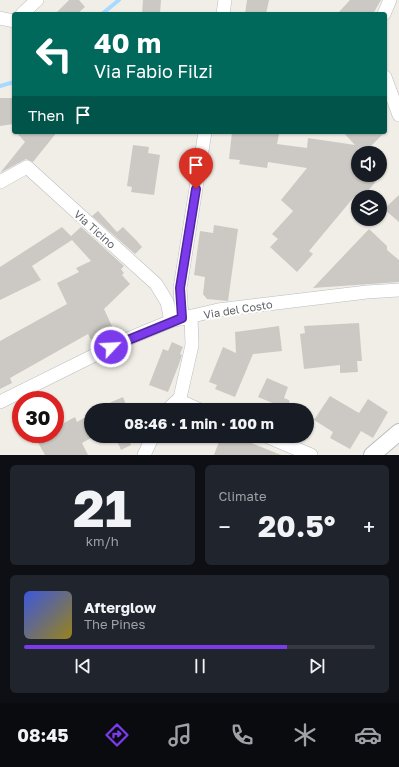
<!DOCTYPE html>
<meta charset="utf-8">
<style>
:root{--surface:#171b24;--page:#20242c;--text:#f1f3f6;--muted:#9ea1a6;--line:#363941;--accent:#7c3aed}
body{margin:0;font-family:"Golos Text",sans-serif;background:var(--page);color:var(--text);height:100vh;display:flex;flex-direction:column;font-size:15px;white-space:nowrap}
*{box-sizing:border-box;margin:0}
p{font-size:13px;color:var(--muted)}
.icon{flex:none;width:22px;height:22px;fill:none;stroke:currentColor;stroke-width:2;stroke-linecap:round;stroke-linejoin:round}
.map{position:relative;height:455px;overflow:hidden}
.side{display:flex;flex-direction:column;gap:10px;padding:10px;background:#0d0f14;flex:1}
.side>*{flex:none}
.hud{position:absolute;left:12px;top:12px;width:375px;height:122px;border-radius:4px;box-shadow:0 1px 3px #0004;background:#00695c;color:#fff;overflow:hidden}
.buttons{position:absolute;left:351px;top:146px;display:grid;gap:8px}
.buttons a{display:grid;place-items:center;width:36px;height:36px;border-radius:50%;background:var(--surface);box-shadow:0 1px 3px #0004;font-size:20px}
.speed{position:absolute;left:12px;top:391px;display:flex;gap:8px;font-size:20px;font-weight:700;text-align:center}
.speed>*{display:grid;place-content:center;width:52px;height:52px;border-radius:50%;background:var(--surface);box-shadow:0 1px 3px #0004;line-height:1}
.speed .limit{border:6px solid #d22;background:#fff;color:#111}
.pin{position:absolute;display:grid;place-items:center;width:34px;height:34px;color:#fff;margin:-41px -17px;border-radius:50% 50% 50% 0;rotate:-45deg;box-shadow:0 0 4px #0007}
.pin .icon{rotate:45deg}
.me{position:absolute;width:44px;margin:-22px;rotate:65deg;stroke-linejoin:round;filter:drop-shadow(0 0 3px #0008)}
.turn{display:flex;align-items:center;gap:14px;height:84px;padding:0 16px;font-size:18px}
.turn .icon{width:52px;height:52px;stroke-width:2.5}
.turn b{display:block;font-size:28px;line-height:34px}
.then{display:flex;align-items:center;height:38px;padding:0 16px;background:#0003;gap:8px;font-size:15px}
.big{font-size:30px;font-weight:700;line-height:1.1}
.side .card{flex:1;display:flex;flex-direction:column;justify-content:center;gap:6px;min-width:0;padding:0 14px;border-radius:6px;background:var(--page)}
.side .dial{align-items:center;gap:0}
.dial b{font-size:52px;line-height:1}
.song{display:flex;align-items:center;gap:12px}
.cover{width:48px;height:48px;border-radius:6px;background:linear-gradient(135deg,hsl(230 70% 55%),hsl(50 70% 35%))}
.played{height:4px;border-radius:2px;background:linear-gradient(90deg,var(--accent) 75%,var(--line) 75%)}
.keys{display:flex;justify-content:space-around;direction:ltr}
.heat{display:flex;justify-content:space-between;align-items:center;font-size:22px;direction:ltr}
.side .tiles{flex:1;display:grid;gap:10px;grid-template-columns:1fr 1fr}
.card:last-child{grid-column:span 2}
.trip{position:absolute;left:84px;top:403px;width:230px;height:40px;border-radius:20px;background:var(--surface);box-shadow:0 1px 3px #0004;font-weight:700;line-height:40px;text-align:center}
.tabs{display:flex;height:64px;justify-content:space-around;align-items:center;background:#090b0e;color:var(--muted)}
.tabs .icon{width:28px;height:28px}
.tabs .current{color:var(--accent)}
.tabs b{font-size:18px;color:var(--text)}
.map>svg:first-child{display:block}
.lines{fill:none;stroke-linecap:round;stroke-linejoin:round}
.stream{stroke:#a8daff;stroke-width:4}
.building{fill:#ccc9c4}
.minor-casing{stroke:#b9bcc1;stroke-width:14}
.tertiary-casing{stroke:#b9bcc1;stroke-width:18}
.minor{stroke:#fff;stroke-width:13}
.tertiary{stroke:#fff;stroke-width:16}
.route-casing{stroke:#51269a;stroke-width:10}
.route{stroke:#7c3aed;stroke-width:7}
.labels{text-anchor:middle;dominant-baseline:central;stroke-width:4;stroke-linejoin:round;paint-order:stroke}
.street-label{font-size:11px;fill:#5e6268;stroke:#fff}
</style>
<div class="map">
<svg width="399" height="455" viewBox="0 0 399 455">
<rect width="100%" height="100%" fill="#f1eee7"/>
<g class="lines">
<!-- stream -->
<path class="stream" d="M102,14L119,0
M0,86L14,82"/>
</g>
<!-- building -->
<path class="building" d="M69,0H79L85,7L77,14H55Z
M143,0H161L160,14H142Z
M247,0H269L266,14H245Z
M350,0H381L373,14H337Z
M0,98H14V124L0,126Z
M16,132H57L33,162L26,159L0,173L25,142Z
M232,132H264L279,134L277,144L307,148L308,138L355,145L343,132H385L364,153L358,148V175H371L377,180L363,197H354L309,251L313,254L297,272L270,247L278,239L272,234L293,211L281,200L307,168L268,162L267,168L239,164L240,160L229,159Z
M133,145L149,147L148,153L160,155L154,195L131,192L132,187L127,186Z
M399,195V222L384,209Z
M98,211L117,232L123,227L136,240L142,247L135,254L92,216Z
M214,225L238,229L228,301L207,299L203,294L205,277L194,275L200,231L213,233Z
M62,227L71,236L81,227L124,266L121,269L124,273L122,275L130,284L104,309L116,335L94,346L88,334L10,378L12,383L0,389V341L67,304L57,283L79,272L76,268L91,261L72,240L32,266L41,280L0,300V267Z
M369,229L387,246V250L399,260V282L313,288Z
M359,323L362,361H357L358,372L340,373V365L304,369L300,334L305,333L304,326Z
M279,326L282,351L253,354L235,397L215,389L217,385L209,382L223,347L236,353L235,332Z
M172,342L183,347L180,354L182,355L179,364L168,392L149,385L163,349L168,351Z
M267,378L288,387L284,398L289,400L291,410H275L277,405L258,397Z
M330,396L359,413L368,399L388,412L373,438L361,431L350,449L330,438L333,432L314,420Z
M123,397L127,407L121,410H93Z
M91,414V438L82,443L88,455H45L36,439L45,434H55V428L75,417L77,422Z
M115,436H127L131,445L121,450Z
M221,436H234L281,455H214Z"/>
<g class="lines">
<defs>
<path id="minor" d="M22,14L37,0
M223,14L225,0
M384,14L390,0
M0,18L14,21
M385,77L399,115
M0,182L27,167L156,284L167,302L171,321
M182,319L180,288L205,132
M180,398L182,402L200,410
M0,402L123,341L171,321L218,310L367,292L399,290
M167,410L180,398L192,345L191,316
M266,436L311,455
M144,455L153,436"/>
<path id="tertiary" d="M372,455L399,432"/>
</defs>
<!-- minor casing -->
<use href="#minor" class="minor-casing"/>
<!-- tertiary casing -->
<use href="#tertiary" class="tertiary-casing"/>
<!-- minor -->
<use href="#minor" class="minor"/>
<!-- tertiary -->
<use href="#tertiary" class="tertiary"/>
</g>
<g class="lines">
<defs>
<path id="route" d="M111,347L182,318L180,288L196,189"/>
</defs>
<!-- route casing -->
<use href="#route" class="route-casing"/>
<!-- route -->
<use href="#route" class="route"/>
</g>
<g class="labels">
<!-- street labels -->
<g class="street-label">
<text transform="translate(95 229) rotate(42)">Via Ticino</text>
<text transform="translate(238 309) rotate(-9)">Via del Costo</text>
</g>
</g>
</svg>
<div class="buttons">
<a><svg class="icon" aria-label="sound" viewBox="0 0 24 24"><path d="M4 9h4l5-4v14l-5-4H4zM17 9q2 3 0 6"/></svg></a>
<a><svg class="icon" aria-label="layers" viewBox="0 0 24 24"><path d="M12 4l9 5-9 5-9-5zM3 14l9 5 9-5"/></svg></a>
</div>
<div class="speed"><div class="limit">30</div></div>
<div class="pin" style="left:196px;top:189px;background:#d93025"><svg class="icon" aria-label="arrive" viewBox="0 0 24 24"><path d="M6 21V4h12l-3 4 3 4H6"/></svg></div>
<svg class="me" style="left:111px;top:347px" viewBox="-20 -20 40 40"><circle r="17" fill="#7c3aed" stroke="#fff" stroke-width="3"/><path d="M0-11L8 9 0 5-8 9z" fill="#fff"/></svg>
<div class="trip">08:46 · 1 min · 100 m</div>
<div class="hud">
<div class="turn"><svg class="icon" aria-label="left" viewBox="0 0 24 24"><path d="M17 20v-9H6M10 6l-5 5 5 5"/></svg><div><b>40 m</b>Via Fabio Filzi</div></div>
<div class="then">Then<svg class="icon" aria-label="arrive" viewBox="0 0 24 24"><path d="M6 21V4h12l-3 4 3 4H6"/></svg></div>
</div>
</div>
<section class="side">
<div class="tiles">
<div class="card dial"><b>21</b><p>km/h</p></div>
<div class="card"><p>Climate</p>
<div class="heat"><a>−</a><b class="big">20.5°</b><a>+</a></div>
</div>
<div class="card">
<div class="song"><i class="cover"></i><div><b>Afterglow</b><p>The Pines</p></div></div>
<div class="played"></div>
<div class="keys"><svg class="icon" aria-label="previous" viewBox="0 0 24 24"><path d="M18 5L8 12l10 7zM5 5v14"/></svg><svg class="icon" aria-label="pause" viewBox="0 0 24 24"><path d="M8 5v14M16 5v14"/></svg><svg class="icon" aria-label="next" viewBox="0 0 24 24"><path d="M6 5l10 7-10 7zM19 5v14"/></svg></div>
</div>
</div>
</section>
<nav class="tabs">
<b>08:45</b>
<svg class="icon current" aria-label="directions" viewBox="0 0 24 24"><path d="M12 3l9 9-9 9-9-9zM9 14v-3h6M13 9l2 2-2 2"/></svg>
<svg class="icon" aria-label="music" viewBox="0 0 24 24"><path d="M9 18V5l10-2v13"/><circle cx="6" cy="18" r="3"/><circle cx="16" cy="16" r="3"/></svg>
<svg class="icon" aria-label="phone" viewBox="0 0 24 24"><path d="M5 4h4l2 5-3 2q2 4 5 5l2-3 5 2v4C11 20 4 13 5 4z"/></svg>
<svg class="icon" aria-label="climate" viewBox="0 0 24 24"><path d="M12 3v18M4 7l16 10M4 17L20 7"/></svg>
<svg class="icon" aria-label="car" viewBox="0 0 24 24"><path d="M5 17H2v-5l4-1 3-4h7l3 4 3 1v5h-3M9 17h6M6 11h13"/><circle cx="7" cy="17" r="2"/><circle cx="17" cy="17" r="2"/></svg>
</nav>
